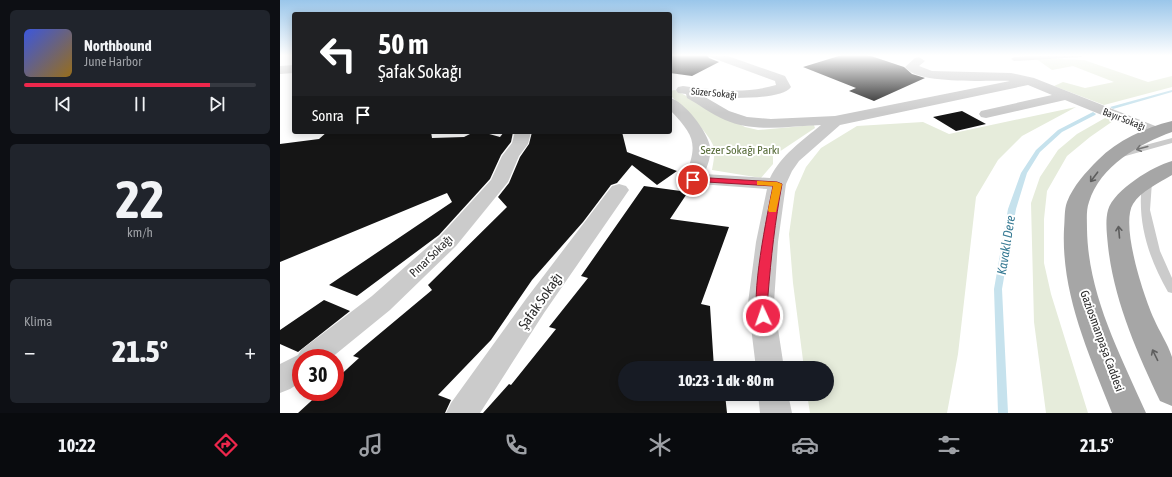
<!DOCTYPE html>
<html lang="tr">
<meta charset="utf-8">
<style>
:root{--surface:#171b24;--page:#20242c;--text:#f1f3f6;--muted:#9ea1a6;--line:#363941;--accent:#ee274c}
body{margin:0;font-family:"Asap Condensed",sans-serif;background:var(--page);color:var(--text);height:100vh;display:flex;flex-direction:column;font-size:15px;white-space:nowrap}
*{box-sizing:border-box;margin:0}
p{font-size:13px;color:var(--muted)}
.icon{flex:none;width:22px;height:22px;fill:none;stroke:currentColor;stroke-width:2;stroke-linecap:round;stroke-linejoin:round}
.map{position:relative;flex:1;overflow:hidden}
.details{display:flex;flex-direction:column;gap:10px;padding:10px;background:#0d0f14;width:280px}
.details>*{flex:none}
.hud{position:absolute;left:12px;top:12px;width:380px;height:122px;border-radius:4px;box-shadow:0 2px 10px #0003;background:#202124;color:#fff;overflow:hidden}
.speed{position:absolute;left:12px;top:349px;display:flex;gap:8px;font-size:20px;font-weight:700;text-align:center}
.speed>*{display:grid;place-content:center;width:52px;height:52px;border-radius:50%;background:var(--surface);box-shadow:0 2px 10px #0003;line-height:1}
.speed .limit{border:6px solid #d22;background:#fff;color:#111}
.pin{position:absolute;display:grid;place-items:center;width:34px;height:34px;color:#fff;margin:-17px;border:2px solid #fff;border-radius:50%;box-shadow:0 1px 4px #0007}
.me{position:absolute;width:44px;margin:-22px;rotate:357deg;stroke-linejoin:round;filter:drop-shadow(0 0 3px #0008)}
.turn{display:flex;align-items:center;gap:14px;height:84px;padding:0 20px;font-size:18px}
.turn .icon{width:52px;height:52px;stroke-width:2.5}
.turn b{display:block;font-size:28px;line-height:34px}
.then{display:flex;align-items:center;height:38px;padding:0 20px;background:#0003;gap:8px;font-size:15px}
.big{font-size:30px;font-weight:800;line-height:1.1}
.details .card{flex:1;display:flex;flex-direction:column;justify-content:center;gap:6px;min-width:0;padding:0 14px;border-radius:6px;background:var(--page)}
.details .dial{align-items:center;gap:0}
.dial b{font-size:52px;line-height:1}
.song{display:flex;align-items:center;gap:12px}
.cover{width:48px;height:48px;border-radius:6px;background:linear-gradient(135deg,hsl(230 70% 55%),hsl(40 70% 35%))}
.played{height:4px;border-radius:2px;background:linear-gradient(90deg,var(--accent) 80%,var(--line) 80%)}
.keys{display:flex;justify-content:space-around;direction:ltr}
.heat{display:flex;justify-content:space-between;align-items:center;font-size:22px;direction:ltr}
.trip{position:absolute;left:338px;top:361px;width:216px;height:40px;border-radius:20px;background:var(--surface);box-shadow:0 2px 10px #0003;font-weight:800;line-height:40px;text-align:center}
.menu{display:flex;height:64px;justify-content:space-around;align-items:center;background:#090b0e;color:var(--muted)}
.menu .icon{width:28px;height:28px}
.menu .on{color:var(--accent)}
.menu b{font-size:18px;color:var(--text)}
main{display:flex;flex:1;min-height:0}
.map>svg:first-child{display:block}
.green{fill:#e6ecdb}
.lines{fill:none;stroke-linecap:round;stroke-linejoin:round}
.stream{fill:#c6e2ed;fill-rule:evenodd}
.building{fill:#151515}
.service{fill:#cbcbcb;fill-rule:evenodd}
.minor{fill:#cbcbcb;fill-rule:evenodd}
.primary{fill:#a6a6a6;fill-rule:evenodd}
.oneway{stroke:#757575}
.oneway2{stroke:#5e5e5e}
.route{fill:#ee274c;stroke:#9b1931}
.slow{fill:#f59e0b}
.labels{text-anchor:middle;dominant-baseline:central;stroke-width:4;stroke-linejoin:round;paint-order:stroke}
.far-street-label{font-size:10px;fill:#2e2e2e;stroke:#fff}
.park-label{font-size:12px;fill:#576c39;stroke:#fff}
.street-label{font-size:12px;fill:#2e2e2e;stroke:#fff}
.water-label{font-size:13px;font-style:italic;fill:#387b94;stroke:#fff}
.near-street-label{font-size:14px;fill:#2e2e2e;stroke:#fff}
</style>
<main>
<section class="details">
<div class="card">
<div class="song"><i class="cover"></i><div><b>Northbound</b><p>June Harbor</p></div></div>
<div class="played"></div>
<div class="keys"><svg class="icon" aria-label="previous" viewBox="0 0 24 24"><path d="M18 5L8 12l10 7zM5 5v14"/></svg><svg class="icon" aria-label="pause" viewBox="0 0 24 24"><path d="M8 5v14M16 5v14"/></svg><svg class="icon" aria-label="next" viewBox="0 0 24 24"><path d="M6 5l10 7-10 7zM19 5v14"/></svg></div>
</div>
<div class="card dial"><b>22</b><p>km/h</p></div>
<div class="card"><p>Klima</p>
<div class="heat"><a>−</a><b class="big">21.5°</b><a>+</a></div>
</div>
</section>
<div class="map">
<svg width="892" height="413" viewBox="0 0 892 413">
<rect width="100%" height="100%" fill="#fff"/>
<!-- green -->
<path class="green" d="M755,58L804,60L868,82L892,76V87L824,105L774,86L783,82L805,88L834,82L793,66L772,70Z
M395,90L465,127L478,130L534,125L535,128L493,156V164L481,178L432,170C433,163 436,153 433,145C428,132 401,106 390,95V91Z
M796,107L742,136L718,160L696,197L678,354L667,413H530L527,394H547V368H524L513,283L509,234L515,192L526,167L541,148L577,126L643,122L669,134Z
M825,118L833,121L810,137L787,156L767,191L764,219V263L771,294L808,413H766L754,322L751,203L760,177L778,150L797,134Z"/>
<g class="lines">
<!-- stream -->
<path class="stream" d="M892,90V92L833,109L830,107Z
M813,112L816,114L815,115L782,132L760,152L747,173L736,209L722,289L728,413H718L714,289L728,209L741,173L756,150L778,130Z"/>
</g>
<!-- building -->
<path class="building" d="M390,55H427L429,58L439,62L412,76L390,73Z
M562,55H588L624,67L632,74L645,78L594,101L569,91L576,88L523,67Z
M682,111L706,124L676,131L653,117Z
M47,132H151L152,138L184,137L194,132H202L220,137L224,132H233L231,142L221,155L210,179L159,235L77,296L49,285L172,202L167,193L0,262V144L39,139Z
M252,132H342L347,152L397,171L377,185L352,165L337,183L331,185L303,222L252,280L211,340L158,395L171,400L165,413H18L41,392H55V380L79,358L73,356L152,290L148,285L227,207L218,197L229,183L240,157L249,144Z
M364,186L408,192L390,219L449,227L421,304L430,306L434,368H345V394H445L447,413H203L229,384L231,385L276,329L269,327L308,278L301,276Z
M44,300L70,311L18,352L0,344V330Z"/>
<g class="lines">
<!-- service -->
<path class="service" d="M773,55H804L801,57L734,61L731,59L734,57Z
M892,138V143L842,157L838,154L839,152Z
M867,179L872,182L870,210L880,251L892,278V293L888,292C868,257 857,222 862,182Z"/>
<!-- minor -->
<path class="minor" d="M428,55H445L505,76L511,87C501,101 442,98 425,97L449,111L467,117L491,119L555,116L730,81C708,80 637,85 625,67L635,58L639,57L645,61L639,66L652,71L731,73L754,78L883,129L885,132L883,135H871L785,100L706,118L701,117L699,114L701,111L772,95L748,85L560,125L519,161L512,171L506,184L498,242L494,303L504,368H476L468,303L476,242L487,189L406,183L404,179C418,145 416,137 390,110V98C404,101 428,132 430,147C431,157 428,165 424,174L490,178C501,155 522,141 541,125C509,126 475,133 445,120C431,114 420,105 407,98L406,94L398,93L396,90L398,87L403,86C434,90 466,94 496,85L495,81L430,57Z
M14,65V73L0,74V66Z
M235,132H251L248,144L239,156L228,182L176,246L110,310L51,358H21V382L10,389L0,393V364L18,355L21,350L92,296L160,236L211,180L222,156L232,143Z
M339,184L346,186L349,190L264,313L200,413H166L171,403L246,299L332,186Z
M478,394H508L512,413H480Z"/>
<!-- primary -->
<path class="primary" d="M892,121V132C859,144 820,166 809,202C806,210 807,221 807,229C808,295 840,354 866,413H832C809,354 781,294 784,229C785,220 784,210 787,202C793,186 806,172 818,160C838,140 864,128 892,121Z
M892,161V175C879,183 861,191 853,204C840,225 864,297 874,319C879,331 888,344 892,357C892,367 892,394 892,406L880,401C857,352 834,301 828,246C827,235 825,221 828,210C834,190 873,166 892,161Z"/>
</g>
<!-- one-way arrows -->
<defs><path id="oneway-shaft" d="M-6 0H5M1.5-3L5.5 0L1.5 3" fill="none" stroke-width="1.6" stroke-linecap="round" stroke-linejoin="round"/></defs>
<use class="oneway" href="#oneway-shaft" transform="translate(862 148) rotate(165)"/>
<g class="oneway2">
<use href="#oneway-shaft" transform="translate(814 177) rotate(127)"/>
<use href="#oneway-shaft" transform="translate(839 232) rotate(-95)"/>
<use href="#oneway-shaft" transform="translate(875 355) rotate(-116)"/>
</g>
<!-- sky -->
<linearGradient id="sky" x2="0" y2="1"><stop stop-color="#9ac6ea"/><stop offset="0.49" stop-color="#fff"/><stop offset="1" stop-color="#fff" stop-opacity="0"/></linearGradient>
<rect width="892" height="113" fill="url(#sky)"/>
<!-- route -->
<path class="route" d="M413,177L497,182L502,184C495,221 491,258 488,295C487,303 491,313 487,320H479C469,301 488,211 493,186L410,181V178Z"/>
<!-- slow -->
<path class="slow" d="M477,181L497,182L502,184L496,212H489L488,210L493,186L477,185Z"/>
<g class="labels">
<!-- far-street labels -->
<g class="far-street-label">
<text transform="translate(434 93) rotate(5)">Süzer Sokağı</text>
<text transform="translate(844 119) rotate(21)">Bayır Sokağı</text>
</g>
<!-- park labels -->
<g class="park-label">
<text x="460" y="150">Sezer Sokağı Parkı</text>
</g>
<!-- street labels -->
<g class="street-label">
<text transform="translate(151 256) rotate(-44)">Pınar Sokağı</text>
<text transform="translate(822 341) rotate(70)">Gaziosmanpaşa Caddesi</text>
</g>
<!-- water labels -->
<g class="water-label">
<text transform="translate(726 245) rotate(-81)">Kavaklı Dere</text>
</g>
<!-- near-street labels -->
<g class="near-street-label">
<text transform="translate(260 301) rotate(-55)">Şafak Sokağı</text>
</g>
</g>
</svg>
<div class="speed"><div class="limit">30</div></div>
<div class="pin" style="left:413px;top:180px;background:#d93025"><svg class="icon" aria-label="arrive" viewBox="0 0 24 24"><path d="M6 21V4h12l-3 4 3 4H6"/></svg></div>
<svg class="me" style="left:483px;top:316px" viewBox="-20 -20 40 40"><circle r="17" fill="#ee274c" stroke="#fff" stroke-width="3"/><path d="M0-11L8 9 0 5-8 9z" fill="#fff"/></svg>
<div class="trip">10:23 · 1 dk · 80 m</div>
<div class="hud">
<div class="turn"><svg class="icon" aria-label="left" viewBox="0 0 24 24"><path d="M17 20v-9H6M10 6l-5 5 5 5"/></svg><div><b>50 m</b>Şafak Sokağı</div></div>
<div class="then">Sonra<svg class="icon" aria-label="arrive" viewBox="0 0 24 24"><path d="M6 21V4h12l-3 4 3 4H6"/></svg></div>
</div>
</div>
</main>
<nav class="menu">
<b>10:22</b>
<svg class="icon on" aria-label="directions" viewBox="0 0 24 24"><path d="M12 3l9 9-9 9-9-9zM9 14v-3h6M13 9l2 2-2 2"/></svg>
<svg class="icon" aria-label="music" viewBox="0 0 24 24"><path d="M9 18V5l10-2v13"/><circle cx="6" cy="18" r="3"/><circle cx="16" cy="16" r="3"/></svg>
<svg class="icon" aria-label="phone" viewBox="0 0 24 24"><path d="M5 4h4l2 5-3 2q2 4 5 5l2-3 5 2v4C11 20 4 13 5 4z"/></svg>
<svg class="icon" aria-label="climate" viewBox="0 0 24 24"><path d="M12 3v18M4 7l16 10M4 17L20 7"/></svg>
<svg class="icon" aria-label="car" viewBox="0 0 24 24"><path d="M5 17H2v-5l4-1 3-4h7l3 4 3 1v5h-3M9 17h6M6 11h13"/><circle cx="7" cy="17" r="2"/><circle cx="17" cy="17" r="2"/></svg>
<svg class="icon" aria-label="filters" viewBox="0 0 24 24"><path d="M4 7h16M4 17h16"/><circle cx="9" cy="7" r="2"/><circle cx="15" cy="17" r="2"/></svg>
<b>21.5°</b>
</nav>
